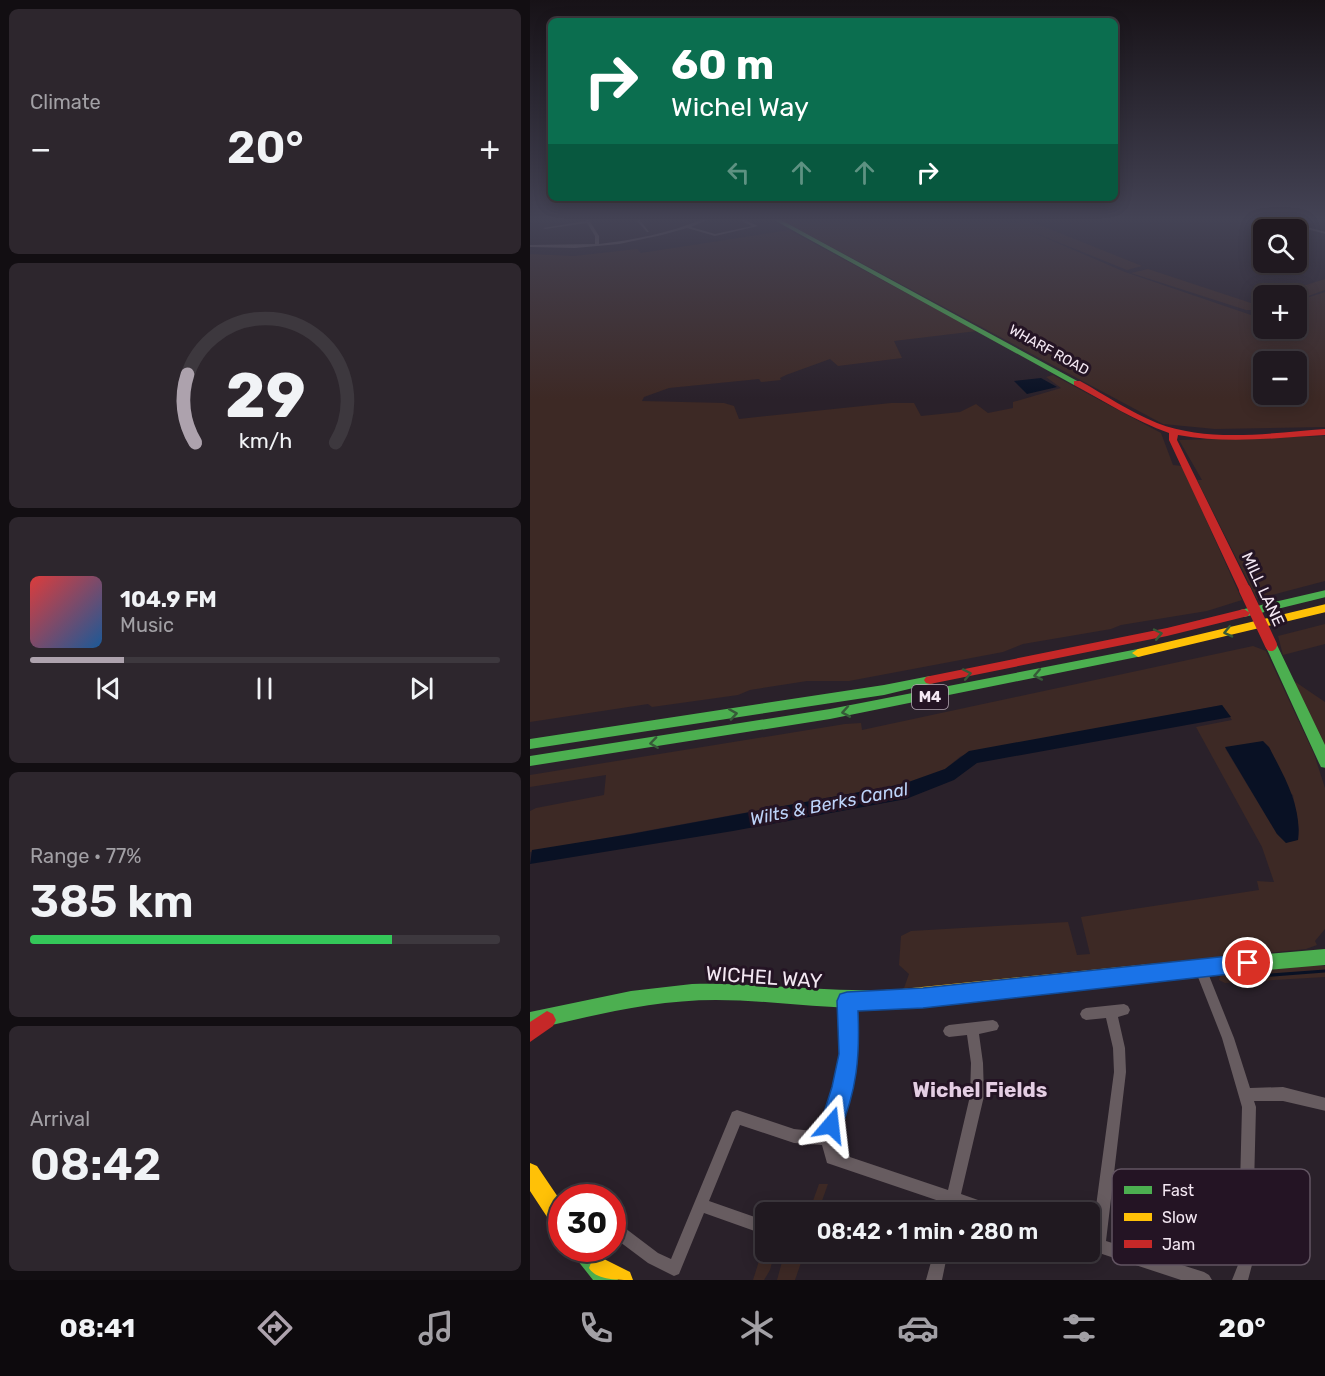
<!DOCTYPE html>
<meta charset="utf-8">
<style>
:root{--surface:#201920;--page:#2d262d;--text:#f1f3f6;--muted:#a2a0a5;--line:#3d383e;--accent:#ada2ad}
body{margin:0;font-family:Rubik,sans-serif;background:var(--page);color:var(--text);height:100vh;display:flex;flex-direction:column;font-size:22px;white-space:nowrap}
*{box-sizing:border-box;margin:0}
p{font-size:20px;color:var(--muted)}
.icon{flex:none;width:33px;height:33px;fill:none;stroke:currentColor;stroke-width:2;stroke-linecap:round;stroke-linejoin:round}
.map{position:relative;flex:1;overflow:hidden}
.sheet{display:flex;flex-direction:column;gap:9px;padding:9px;background:#120e12;width:530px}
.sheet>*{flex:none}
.top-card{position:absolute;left:18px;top:18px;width:570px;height:183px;border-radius:9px;box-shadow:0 3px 15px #0003,0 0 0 2px var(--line);background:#0b6e4f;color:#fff;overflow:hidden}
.fabs{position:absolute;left:723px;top:219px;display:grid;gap:12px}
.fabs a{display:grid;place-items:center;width:54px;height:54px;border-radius:9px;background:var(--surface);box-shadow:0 3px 15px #0003,0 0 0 2px var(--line);font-size:30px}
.speed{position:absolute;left:18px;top:1184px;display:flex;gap:12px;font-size:30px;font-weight:700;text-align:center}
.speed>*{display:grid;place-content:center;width:78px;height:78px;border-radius:50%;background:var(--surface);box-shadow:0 3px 15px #0003,0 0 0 2px var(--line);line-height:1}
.speed .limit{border:9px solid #d22;background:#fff;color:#111}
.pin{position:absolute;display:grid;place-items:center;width:51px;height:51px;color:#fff;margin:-26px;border:3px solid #fff;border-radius:50%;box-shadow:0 2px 6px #0007}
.me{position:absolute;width:66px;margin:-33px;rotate:17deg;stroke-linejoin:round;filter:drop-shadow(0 0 4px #0008)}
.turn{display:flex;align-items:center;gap:21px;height:126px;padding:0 24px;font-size:27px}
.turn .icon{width:78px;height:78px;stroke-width:2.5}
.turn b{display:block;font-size:42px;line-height:51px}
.lanes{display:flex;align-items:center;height:57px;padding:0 24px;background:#0003;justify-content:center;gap:30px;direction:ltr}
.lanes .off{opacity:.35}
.big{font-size:45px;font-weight:600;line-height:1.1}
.sheet .widget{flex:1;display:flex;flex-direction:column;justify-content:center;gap:9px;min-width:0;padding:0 21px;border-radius:9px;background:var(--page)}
.sheet .dial{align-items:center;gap:0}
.dial svg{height:156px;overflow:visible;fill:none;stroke:var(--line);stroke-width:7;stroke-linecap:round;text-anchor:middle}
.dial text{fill:var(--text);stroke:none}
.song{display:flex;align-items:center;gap:18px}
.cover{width:72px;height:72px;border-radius:9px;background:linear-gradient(135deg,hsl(0 70% 55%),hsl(210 70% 35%))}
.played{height:6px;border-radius:3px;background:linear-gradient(90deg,var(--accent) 20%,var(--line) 20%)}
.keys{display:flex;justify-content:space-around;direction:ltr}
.heat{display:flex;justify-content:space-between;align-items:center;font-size:33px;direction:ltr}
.charge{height:9px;border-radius:4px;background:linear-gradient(90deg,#34c759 77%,var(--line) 0)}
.trip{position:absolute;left:225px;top:1202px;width:345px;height:60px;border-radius:9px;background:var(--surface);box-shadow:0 3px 15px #0003,0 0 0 2px var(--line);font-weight:600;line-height:60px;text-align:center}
.dock{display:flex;height:96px;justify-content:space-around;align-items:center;background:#0d0a0d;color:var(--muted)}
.dock .icon{width:42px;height:42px}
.dock .on{color:var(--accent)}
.dock b{font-size:27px;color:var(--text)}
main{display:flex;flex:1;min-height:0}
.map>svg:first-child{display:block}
.green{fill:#3d2925;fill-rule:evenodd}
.water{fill:#091124}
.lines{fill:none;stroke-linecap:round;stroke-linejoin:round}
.stream{stroke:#091124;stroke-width:3}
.street{fill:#675c60;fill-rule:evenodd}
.fast{fill:#4caf50;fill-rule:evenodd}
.slow{fill:#ffc107;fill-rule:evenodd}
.jam{fill:#c62828;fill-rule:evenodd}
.jam-bridge{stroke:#c62828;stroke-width:12}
.oneway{stroke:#365a38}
.route{fill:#1a73e8;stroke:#114b97;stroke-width:1.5}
.labels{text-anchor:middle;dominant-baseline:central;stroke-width:6;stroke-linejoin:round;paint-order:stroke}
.far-street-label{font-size:14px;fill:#f4e8f3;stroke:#241424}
.shield{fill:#241424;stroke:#b6a8b5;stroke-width:1.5}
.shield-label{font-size:15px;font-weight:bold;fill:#f4e8f3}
.street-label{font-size:16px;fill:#f4e8f3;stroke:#241424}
.water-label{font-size:18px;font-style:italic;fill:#bdd3f9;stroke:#241424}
.near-street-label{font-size:20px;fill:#f4e8f3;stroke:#241424}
.near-neighbourhood-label{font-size:21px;font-weight:bold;fill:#e4cde3;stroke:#241424}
.key{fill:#241424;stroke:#625462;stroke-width:1.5}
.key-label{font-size:16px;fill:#f4e8f3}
</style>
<main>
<section class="sheet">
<div class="widget"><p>Climate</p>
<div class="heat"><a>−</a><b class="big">20°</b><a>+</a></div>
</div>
<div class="widget dial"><svg viewBox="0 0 100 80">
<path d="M14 69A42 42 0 1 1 86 69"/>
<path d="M14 69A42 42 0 0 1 10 34" stroke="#ada2ad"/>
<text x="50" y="56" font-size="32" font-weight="700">29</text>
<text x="50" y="72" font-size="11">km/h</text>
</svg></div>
<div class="widget">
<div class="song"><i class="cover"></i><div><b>104.9 FM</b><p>Music</p></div></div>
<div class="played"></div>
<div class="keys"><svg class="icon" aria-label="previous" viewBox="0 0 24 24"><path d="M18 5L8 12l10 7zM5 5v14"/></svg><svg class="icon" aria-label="pause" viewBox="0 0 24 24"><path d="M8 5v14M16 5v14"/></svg><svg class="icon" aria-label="next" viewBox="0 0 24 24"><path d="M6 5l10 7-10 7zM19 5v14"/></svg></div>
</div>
<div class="widget"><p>Range · 77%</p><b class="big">385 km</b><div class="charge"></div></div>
<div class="widget"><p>Arrival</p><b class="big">08:42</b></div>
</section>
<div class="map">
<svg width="796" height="1280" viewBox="0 0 796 1280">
<rect width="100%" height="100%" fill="#2a212a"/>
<!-- green -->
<path class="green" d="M473,220L479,223L497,220L612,266L597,270L488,226L595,272L724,316L733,313L734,328H766L767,301L795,292V427L685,429L633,424L253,221ZM734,362H766V394H734Z
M259,230L447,331L364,341L372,358L308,366L300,359L256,375L250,378L251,380L231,382L229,379L139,388L114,397L112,401L194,403L204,406L209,419L361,403H384L391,416L430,412L446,404L458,413L483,408V402L531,388L516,377L523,375L631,433L643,465L652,466L712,600L677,611L591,625L581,629L493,644L473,652L319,681H277L220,690L208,695L122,707L118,704L0,722V254L44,256L107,249L111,253Z
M618,269L721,303L733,299V310H716L601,273Z
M795,279V290L767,300L766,296L744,295Z
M795,436V581L727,599L667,480H672L649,440Z
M795,624V644L753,655L748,636Z
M723,646L736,651L784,754L795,788V929L785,941L787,945L776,949L405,987L374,988L379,974L369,965L371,936L381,931L538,922L547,955L560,954L551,917L729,890L727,881L744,882L732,847L666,727L702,720L692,705L431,756L415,769L373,784L0,852V811L6,808L74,795L76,775L0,787V775L315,724L331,723L332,730ZM695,748L763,795L769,829L768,840L747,834Z
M764,681L795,702V751Z
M780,965L795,966V977L695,983L689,980L691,973L698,972Z
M289,1184H298L288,1212H261L264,1204L280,1209Z
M235,1242L236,1251H245L240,1270L234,1280H223Z
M255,1251H275L265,1280H247Z"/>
<!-- water -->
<path class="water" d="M511,378L527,387L497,394L484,381Z
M692,705L701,717L447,763L424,780L376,799L203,831L0,864L2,850L101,834L373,784L415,769L439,751Z
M733,741L739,747C754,776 772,806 768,840L756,843L747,834L695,747Z"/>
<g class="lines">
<!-- stream -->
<path class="stream" d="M701,978L796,971"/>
<!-- street -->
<path class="street" d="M55,220H59L69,236V244C104,240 138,233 171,220H177L161,227L185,234L222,226L209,220H215L228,226L185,236L157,228L132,235L89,244L45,248L0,247V245L65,244V236L57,223L15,229L13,228L56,221Z
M106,220H110L119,232H117Z
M742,220H749L796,232V234Z
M670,961L674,963L704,1038L720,1088L753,1087L796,1098V1111L753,1101H724L726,1107L722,1265L718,1280H702L708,1265L712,1107L692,1038L664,967L666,963Z
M317,995L321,997L323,1001C324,1023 328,1045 324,1067C318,1096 300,1123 308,1153L418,1190L440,1096L441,1063L437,1035L419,1037L415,1035L413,1031L415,1027L419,1025L463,1020L467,1022L469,1026L467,1030L449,1034L453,1063L454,1096L431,1194L468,1207L470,1212H442L428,1207L427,1212H413L415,1203L297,1163L292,1145L264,1143L210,1125L179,1201L236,1221V1233L233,1234L174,1213L149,1274L144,1276L118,1263L82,1236V1220L87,1222L128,1253L141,1259L202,1112L207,1110L264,1129L292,1132C296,1110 306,1089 311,1068C315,1046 311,1023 311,1001L313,997Z
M594,1004L598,1006L600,1010L598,1014L588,1017L595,1048L596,1072L576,1241L674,1272L679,1275L682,1280H651L560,1250V1236H562L584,1072L583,1048L576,1018L556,1020L552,1018L550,1014L552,1010L556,1008Z
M404,1251H418L412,1280H396Z"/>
<!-- fast -->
<path class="fast" d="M244,220H251L551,383L544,385Z
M796,590V597L714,617L708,613L710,610Z
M741,641L747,645L796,747V768L791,767L789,763L735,645Z
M608,649L614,653L612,656L300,719L0,766V756L300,709Z
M400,676L404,677L406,680L404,683L354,695L0,749V739L354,685Z
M796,949V965L620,980L614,978L611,972L614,966L620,964Z
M162,984C232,982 302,994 372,989L378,992L381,998L378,1004C365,1010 347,1008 333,1008C284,1008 235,1000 186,1000C122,1000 61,1016 0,1030V1012L101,991Z
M41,1248H66L85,1272L88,1280H63L44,1256Z"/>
<!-- slow -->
<path class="slow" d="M796,604V612L608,657L602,653L608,649Z
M620,964L626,966L629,972L626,978L620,980L372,1007L366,1004L363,998L366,992L372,989Z
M0,1163L7,1166L32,1203V1232L25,1229L0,1191Z
M70,1257L100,1272L103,1280C87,1280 66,1280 59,1268L62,1260Z"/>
<!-- jam -->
<path class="jam" d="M544,381H550C575,395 600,412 627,423C679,443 740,433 796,429V435C746,438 697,444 648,435L647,440L721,590L719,592L715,594L709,590L639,440V433C605,421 576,402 544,385Z
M714,609L720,613L718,616L637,636L400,684L396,683L394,680L396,677L400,676L637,628Z
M17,1011L23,1014L26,1020L23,1026L0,1042V1022Z"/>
<!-- jam-bridge -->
<path class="jam-bridge" d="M715,590L741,645"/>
</g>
<!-- one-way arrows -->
<defs><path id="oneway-chevron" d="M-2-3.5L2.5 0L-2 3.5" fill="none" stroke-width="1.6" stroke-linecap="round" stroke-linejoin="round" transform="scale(1.5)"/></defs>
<g class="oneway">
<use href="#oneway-chevron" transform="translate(698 632) rotate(167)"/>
<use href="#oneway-chevron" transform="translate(628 634) rotate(-12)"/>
<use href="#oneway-chevron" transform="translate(437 674) rotate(-11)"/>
<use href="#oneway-chevron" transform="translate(508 675) rotate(169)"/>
<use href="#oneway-chevron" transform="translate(316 712) rotate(170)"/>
<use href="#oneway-chevron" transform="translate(203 714) rotate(-9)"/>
<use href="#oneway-chevron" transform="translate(124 743) rotate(172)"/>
</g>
<!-- sky -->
<linearGradient id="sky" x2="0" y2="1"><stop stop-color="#171217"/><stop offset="0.55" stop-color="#444355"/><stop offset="1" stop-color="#444355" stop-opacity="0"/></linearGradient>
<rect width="796" height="399" fill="url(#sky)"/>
<!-- route -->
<path class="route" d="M718,954L725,956L728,963L725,969L718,972L393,1008L328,1011C330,1057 327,1090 309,1133L301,1136L293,1133L290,1125L302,1087L309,1054L307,1001L310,994L317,992L393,988Z"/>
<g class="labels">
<!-- far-street labels -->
<g class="far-street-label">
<text transform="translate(519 350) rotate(29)">WHARF ROAD</text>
</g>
<!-- shield labels -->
<rect class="shield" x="382" y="685" width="36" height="24" rx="4.5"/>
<g class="shield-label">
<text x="400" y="697">M4</text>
</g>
<!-- street labels -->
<g class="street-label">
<text transform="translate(733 589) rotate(65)">MILL LANE</text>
</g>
<!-- water labels -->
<g class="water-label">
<text transform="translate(299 804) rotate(-11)">Wilts &amp; Berks Canal</text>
</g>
<!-- near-street labels -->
<g class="near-street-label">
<text transform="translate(234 977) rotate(4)">WICHEL WAY</text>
</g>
<!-- near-neighbourhood labels -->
<g class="near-neighbourhood-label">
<text x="450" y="1089">Wichel Fields</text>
</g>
</g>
<!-- legend -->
<rect x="582" y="1169" width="198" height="96" rx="9" class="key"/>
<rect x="594" y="1186" width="28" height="8" fill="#4caf50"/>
<rect x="594" y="1213" width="28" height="8" fill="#ffc107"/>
<rect x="594" y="1240" width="28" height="8" fill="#c62828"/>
<g class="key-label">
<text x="632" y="1196">Fast</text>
<text x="632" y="1223">Slow</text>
<text x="632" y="1250">Jam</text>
</g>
</svg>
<div class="fabs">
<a><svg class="icon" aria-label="search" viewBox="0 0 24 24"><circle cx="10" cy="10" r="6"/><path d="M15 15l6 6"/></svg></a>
<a>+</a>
<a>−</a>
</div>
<div class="speed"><div class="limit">30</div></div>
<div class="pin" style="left:718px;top:963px;background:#d93025"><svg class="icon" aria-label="arrive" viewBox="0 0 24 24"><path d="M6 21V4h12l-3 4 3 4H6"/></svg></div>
<svg class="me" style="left:301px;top:1125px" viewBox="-20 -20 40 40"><path d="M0-17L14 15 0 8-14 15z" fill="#1a73e8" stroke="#fff" stroke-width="4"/></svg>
<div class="trip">08:42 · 1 min · 280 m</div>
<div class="top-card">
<div class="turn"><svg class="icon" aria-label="right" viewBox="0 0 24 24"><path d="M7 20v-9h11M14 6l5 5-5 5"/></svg><div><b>60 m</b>Wichel Way</div></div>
<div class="lanes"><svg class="icon off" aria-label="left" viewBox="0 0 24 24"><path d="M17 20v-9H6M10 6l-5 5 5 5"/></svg><svg class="icon off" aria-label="ahead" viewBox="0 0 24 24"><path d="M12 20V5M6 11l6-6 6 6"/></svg><svg class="icon off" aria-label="ahead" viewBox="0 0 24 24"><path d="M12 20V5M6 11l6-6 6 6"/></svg><svg class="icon" aria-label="right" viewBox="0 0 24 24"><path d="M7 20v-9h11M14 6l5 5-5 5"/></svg></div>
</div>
</div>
</main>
<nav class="dock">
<b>08:41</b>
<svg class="icon on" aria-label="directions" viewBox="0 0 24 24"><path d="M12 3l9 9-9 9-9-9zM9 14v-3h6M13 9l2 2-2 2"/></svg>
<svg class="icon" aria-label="music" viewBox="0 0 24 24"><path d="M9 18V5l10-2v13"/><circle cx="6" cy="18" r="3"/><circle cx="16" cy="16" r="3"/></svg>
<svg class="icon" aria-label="phone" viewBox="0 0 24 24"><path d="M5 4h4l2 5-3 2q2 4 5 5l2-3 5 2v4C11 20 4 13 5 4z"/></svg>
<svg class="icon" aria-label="climate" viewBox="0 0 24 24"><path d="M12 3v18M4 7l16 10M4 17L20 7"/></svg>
<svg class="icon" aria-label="car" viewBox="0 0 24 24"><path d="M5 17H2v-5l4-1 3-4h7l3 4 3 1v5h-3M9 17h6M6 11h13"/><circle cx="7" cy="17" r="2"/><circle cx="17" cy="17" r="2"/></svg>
<svg class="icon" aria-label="filters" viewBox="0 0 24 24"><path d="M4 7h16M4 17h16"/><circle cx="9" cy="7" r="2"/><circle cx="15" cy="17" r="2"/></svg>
<b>20°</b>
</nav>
